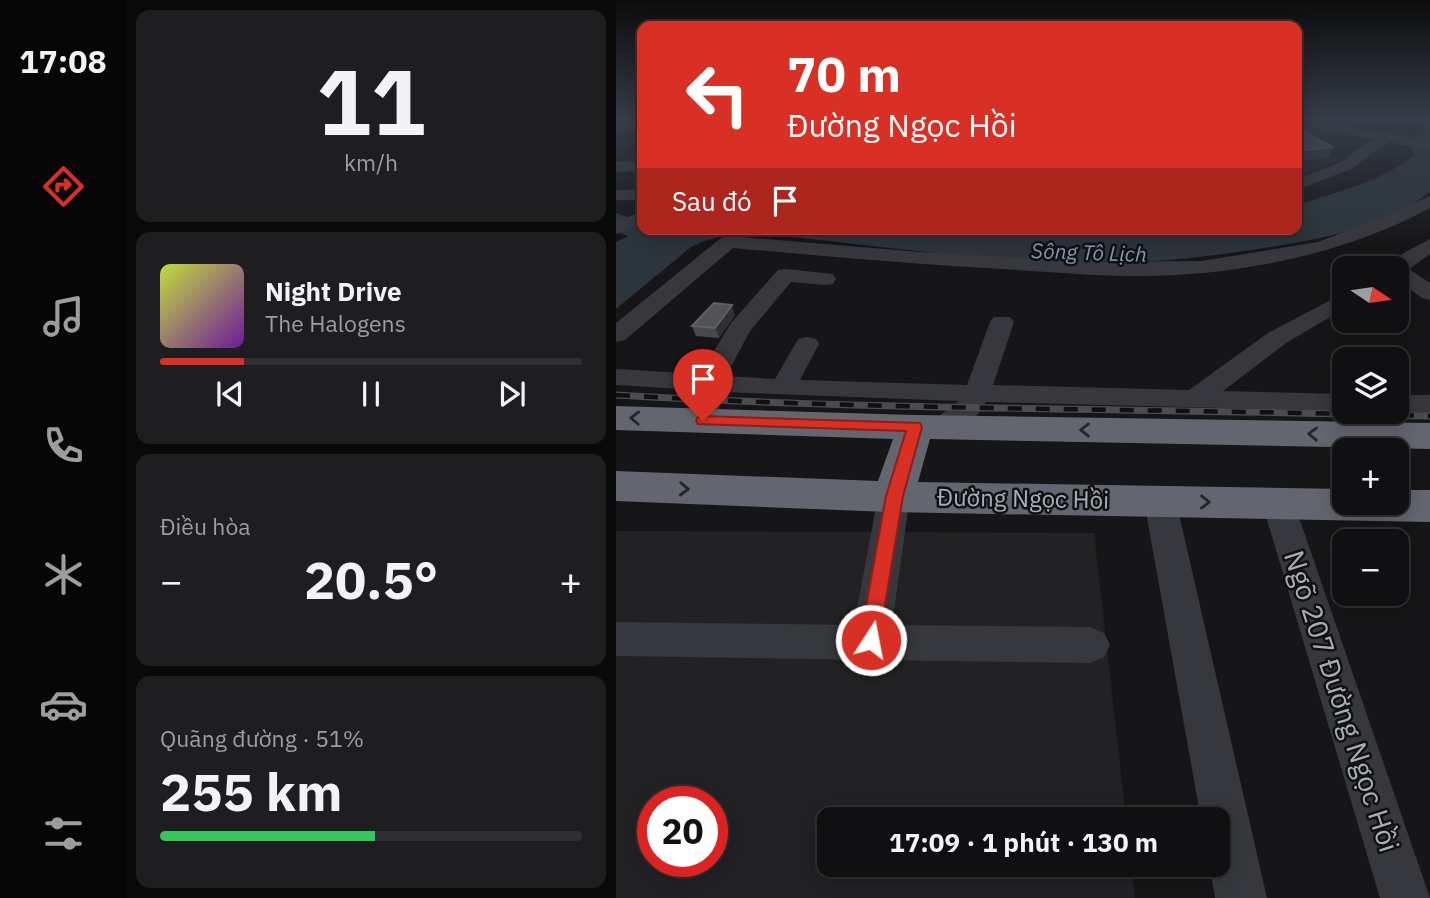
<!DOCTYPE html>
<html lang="vi">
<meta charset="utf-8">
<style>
:root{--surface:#101012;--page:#1e1e20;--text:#f1f3f6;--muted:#9c9d9f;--line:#303032;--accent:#d93025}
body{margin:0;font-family:"IBM Plex Sans",sans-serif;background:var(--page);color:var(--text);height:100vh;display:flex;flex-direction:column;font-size:26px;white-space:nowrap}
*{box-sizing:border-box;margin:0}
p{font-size:23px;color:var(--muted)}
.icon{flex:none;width:38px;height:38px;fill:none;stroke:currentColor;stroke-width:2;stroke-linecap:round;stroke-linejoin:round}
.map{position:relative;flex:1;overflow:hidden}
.details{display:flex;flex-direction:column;gap:10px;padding:10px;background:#09090a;width:490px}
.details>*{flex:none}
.top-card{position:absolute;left:21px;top:21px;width:665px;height:214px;border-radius:14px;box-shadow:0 4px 18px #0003,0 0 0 2px var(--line);background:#d93025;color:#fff;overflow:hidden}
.needle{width:46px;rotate:103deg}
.fabs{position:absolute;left:716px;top:256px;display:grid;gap:14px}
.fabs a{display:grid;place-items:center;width:77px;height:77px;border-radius:14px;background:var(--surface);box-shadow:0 4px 18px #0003,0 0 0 2px var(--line);font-size:35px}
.speed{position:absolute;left:21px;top:786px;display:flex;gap:14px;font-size:35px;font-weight:700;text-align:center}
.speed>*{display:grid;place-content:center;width:91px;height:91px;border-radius:50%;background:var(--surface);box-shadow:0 4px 18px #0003,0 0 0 2px var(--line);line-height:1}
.speed .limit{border:10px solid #d22;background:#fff;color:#111}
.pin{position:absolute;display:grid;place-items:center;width:60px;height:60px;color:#fff;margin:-72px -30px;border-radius:50% 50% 50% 0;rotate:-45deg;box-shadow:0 0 7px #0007}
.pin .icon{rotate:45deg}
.me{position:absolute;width:77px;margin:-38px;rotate:11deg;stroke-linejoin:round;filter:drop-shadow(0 0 5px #0008)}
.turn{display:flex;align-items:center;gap:24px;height:147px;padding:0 35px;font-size:32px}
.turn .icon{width:91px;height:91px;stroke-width:2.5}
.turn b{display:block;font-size:49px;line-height:60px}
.then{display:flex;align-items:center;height:66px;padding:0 35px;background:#0003;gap:14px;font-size:26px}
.big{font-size:52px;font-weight:700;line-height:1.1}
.details .tile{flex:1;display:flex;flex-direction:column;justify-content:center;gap:10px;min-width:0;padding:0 24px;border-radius:14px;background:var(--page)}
.details .dial{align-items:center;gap:0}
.dial b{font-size:91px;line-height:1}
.song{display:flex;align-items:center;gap:21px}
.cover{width:84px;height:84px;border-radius:10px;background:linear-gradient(135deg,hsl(70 70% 55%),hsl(280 70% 35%))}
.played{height:7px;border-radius:4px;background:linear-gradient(90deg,var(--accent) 20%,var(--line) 20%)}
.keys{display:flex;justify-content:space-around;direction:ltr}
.heat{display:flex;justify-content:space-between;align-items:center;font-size:38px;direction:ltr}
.charge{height:10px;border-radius:5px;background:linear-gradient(90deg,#34c759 51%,var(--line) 0)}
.trip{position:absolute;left:201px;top:807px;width:413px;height:70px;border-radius:14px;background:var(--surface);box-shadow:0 4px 18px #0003,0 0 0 2px var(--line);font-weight:700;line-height:70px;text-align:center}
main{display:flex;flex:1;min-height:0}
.tabs{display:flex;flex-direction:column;width:126px;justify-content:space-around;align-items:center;background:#060607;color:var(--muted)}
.tabs .icon{width:49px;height:49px}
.tabs .active{color:var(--accent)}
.tabs b{font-size:32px;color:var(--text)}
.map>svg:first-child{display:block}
.built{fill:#222225;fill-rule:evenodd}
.water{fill:#2c353c}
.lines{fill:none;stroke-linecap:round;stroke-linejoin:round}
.river{fill:#2c353c;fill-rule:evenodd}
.minor{fill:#37383d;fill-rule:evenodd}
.highway{fill:#63666e;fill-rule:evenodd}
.rail-casing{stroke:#4a4c52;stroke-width:7}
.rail{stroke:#111113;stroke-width:4.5;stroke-dasharray:14;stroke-linecap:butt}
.wall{fill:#47494d}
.shaded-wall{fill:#2f3033}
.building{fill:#525359;stroke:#5f6168;stroke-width:2}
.oneway{stroke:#26262a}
.route{fill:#d93025;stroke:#8d1f18;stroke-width:2}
.labels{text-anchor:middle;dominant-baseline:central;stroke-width:5;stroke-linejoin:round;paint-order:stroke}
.far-water-label{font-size:21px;font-style:italic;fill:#7f9bb3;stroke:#111113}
.street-label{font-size:24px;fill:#a8adb8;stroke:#111113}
.near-street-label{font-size:28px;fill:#a8adb8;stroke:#111113}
</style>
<main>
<nav class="tabs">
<b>17:08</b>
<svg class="icon active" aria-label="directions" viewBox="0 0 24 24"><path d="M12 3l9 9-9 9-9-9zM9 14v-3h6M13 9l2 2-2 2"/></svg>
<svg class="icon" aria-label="music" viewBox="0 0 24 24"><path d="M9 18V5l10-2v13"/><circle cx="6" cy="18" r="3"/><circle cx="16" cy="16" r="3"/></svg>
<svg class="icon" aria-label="phone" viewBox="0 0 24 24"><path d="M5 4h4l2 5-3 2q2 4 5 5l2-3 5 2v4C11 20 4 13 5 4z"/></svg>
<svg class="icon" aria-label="climate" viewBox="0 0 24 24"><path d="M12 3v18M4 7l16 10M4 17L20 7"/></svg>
<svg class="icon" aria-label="car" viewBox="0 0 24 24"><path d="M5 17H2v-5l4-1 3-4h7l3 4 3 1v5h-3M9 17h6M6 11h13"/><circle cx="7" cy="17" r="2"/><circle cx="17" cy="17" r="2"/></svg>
<svg class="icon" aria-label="filters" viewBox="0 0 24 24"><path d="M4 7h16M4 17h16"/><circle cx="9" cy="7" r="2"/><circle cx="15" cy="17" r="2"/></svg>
</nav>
<section class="details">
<div class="tile dial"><b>11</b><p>km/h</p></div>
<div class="tile">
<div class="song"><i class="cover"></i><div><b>Night Drive</b><p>The Halogens</p></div></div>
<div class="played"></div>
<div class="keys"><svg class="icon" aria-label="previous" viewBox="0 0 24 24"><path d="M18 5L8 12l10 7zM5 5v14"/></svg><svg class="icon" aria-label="pause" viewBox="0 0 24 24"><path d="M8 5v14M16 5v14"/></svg><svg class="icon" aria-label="next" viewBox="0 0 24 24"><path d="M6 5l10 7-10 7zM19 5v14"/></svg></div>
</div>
<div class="tile"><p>Điều hòa</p>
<div class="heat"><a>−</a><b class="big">20.5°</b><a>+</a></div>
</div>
<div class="tile"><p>Quãng đường · 51%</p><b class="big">255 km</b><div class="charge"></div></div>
</section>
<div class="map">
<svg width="814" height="898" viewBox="0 0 814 898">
<rect width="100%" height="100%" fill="#161618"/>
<!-- built -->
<path class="built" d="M681,138L724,160L681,177Z
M0,531L478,533L510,819H214V864L515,865L519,898H0ZM37,802H96V861H37Z"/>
<!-- water -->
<path class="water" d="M805,119H814V192C771,226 714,237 661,246C577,260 492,268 407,261C325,255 242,244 159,235C129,235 103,232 75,247L0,309V242L27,229H681V205C721,192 767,181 800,154L795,149L802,135L809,131Z"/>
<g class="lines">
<!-- river -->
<path class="river" d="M0,213L26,222V229C40,229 54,230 63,242L58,248L48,251L38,248L0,231Z"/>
<!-- minor -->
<path class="minor" d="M681,119L814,140V150L773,142L735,169L681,190V179L723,163L757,139L681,125Z
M22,124L26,125V131L0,134V126Z
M26,161V171L0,172V162Z
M0,190H26V200H0Z
M814,196V208C744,246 666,265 587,273C521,280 452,273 386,269C296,264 206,256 117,248L9,340L0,342V323L105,238L112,236L304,252L483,262L586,261L702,242L777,213Z
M26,212V224L0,234V221Z
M814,239V254L793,269L814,283V300L806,298L780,279V268H771L786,254Z
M170,269L217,274L220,279L217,284L209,285L175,282L134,331L110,376L159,379L182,339L191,337L200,339L203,344L184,380L351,385L374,322L378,317H394L398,322L377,385L573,390L652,333L728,293V309L670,343L607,391L728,394L730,411L370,402C359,420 341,440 318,434L314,427L318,420L343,401L107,392L101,420L97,427L87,429L77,427L73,420L80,390L0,385V369L84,374L115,323L162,270Z
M780,395H814V413L774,411H780Z
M278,484L289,488L294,496L276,625L474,627L488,633L494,645L488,657L474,663L0,656V622L238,625L262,496L267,488Z
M544,489L555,493L560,501L651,898H599L593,864H602V819H585L528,501L533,493Z
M662,491L673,495L678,503L814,898H764L646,503L651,495Z"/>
<!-- highway -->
<path class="highway" d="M0,406L299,415L814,423V449L314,439L302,482L728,489V502H780V490H814V522L272,512L0,501V471L262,481L277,439L0,430Z"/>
<defs>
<path id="rail" d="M0,395C271,411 543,408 814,416"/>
</defs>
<!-- rail casing -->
<use href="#rail" class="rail-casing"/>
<!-- rail -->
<use href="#rail" class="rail"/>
</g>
<!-- wall -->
<path class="wall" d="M119,315L103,338L80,336L76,326Z"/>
<!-- shaded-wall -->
<path class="shaded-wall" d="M716,147L713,158L681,161V151Z
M116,305L119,315L103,338L99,328Z"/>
<!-- building -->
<path class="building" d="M681,127L716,147L681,151Z
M98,303L116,305L99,328L76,326Z"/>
<!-- one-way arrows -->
<defs><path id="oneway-chevron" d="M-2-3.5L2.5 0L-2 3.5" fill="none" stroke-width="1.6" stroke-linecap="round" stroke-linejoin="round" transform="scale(1.75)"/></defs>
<g class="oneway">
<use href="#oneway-chevron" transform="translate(19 418) rotate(-178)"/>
<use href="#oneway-chevron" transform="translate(469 430) rotate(-179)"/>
<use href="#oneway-chevron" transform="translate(697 434) rotate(-179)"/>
<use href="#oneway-chevron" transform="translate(68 489) rotate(2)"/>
<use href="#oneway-chevron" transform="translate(589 502) rotate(1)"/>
</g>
<!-- sky -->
<linearGradient id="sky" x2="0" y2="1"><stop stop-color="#0c0c0d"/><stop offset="0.49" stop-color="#363c48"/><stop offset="1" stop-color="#363c48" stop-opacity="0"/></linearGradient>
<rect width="814" height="244" fill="url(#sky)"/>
<!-- route -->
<path class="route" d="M87,416L304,423L306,427L287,496L262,647L255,649L247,647L244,640L270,496L290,431L82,424L80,421L82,417Z"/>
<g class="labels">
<!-- far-water labels -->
<g class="far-water-label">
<text transform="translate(473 252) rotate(2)">Sông Tô Lịch</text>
</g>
<!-- street labels -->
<g class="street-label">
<text transform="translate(407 498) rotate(1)">Đường Ngọc Hồi</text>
</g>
<!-- near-street labels -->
<g class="near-street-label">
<text transform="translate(726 701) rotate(72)">Ngõ 207 Đường Ngọc Hồi</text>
</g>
</g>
</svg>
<div class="fabs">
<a><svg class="needle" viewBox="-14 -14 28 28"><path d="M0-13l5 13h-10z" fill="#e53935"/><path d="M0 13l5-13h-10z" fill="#9c9d9f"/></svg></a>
<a><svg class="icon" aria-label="layers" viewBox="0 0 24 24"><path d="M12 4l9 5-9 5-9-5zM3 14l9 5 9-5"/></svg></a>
<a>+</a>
<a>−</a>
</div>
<div class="speed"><div class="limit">20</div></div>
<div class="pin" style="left:87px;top:421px;background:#d93025"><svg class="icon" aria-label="arrive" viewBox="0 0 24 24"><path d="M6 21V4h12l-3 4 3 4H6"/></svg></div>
<svg class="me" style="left:255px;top:640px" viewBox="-20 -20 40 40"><circle r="17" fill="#d93025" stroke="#fff" stroke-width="3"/><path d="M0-11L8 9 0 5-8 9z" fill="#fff"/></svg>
<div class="trip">17:09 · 1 phút · 130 m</div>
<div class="top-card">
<div class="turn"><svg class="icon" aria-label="left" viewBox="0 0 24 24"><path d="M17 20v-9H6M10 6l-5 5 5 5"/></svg><div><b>70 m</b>Đường Ngọc Hồi</div></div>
<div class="then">Sau đó<svg class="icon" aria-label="arrive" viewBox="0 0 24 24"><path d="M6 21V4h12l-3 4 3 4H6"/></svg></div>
</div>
</div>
</main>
